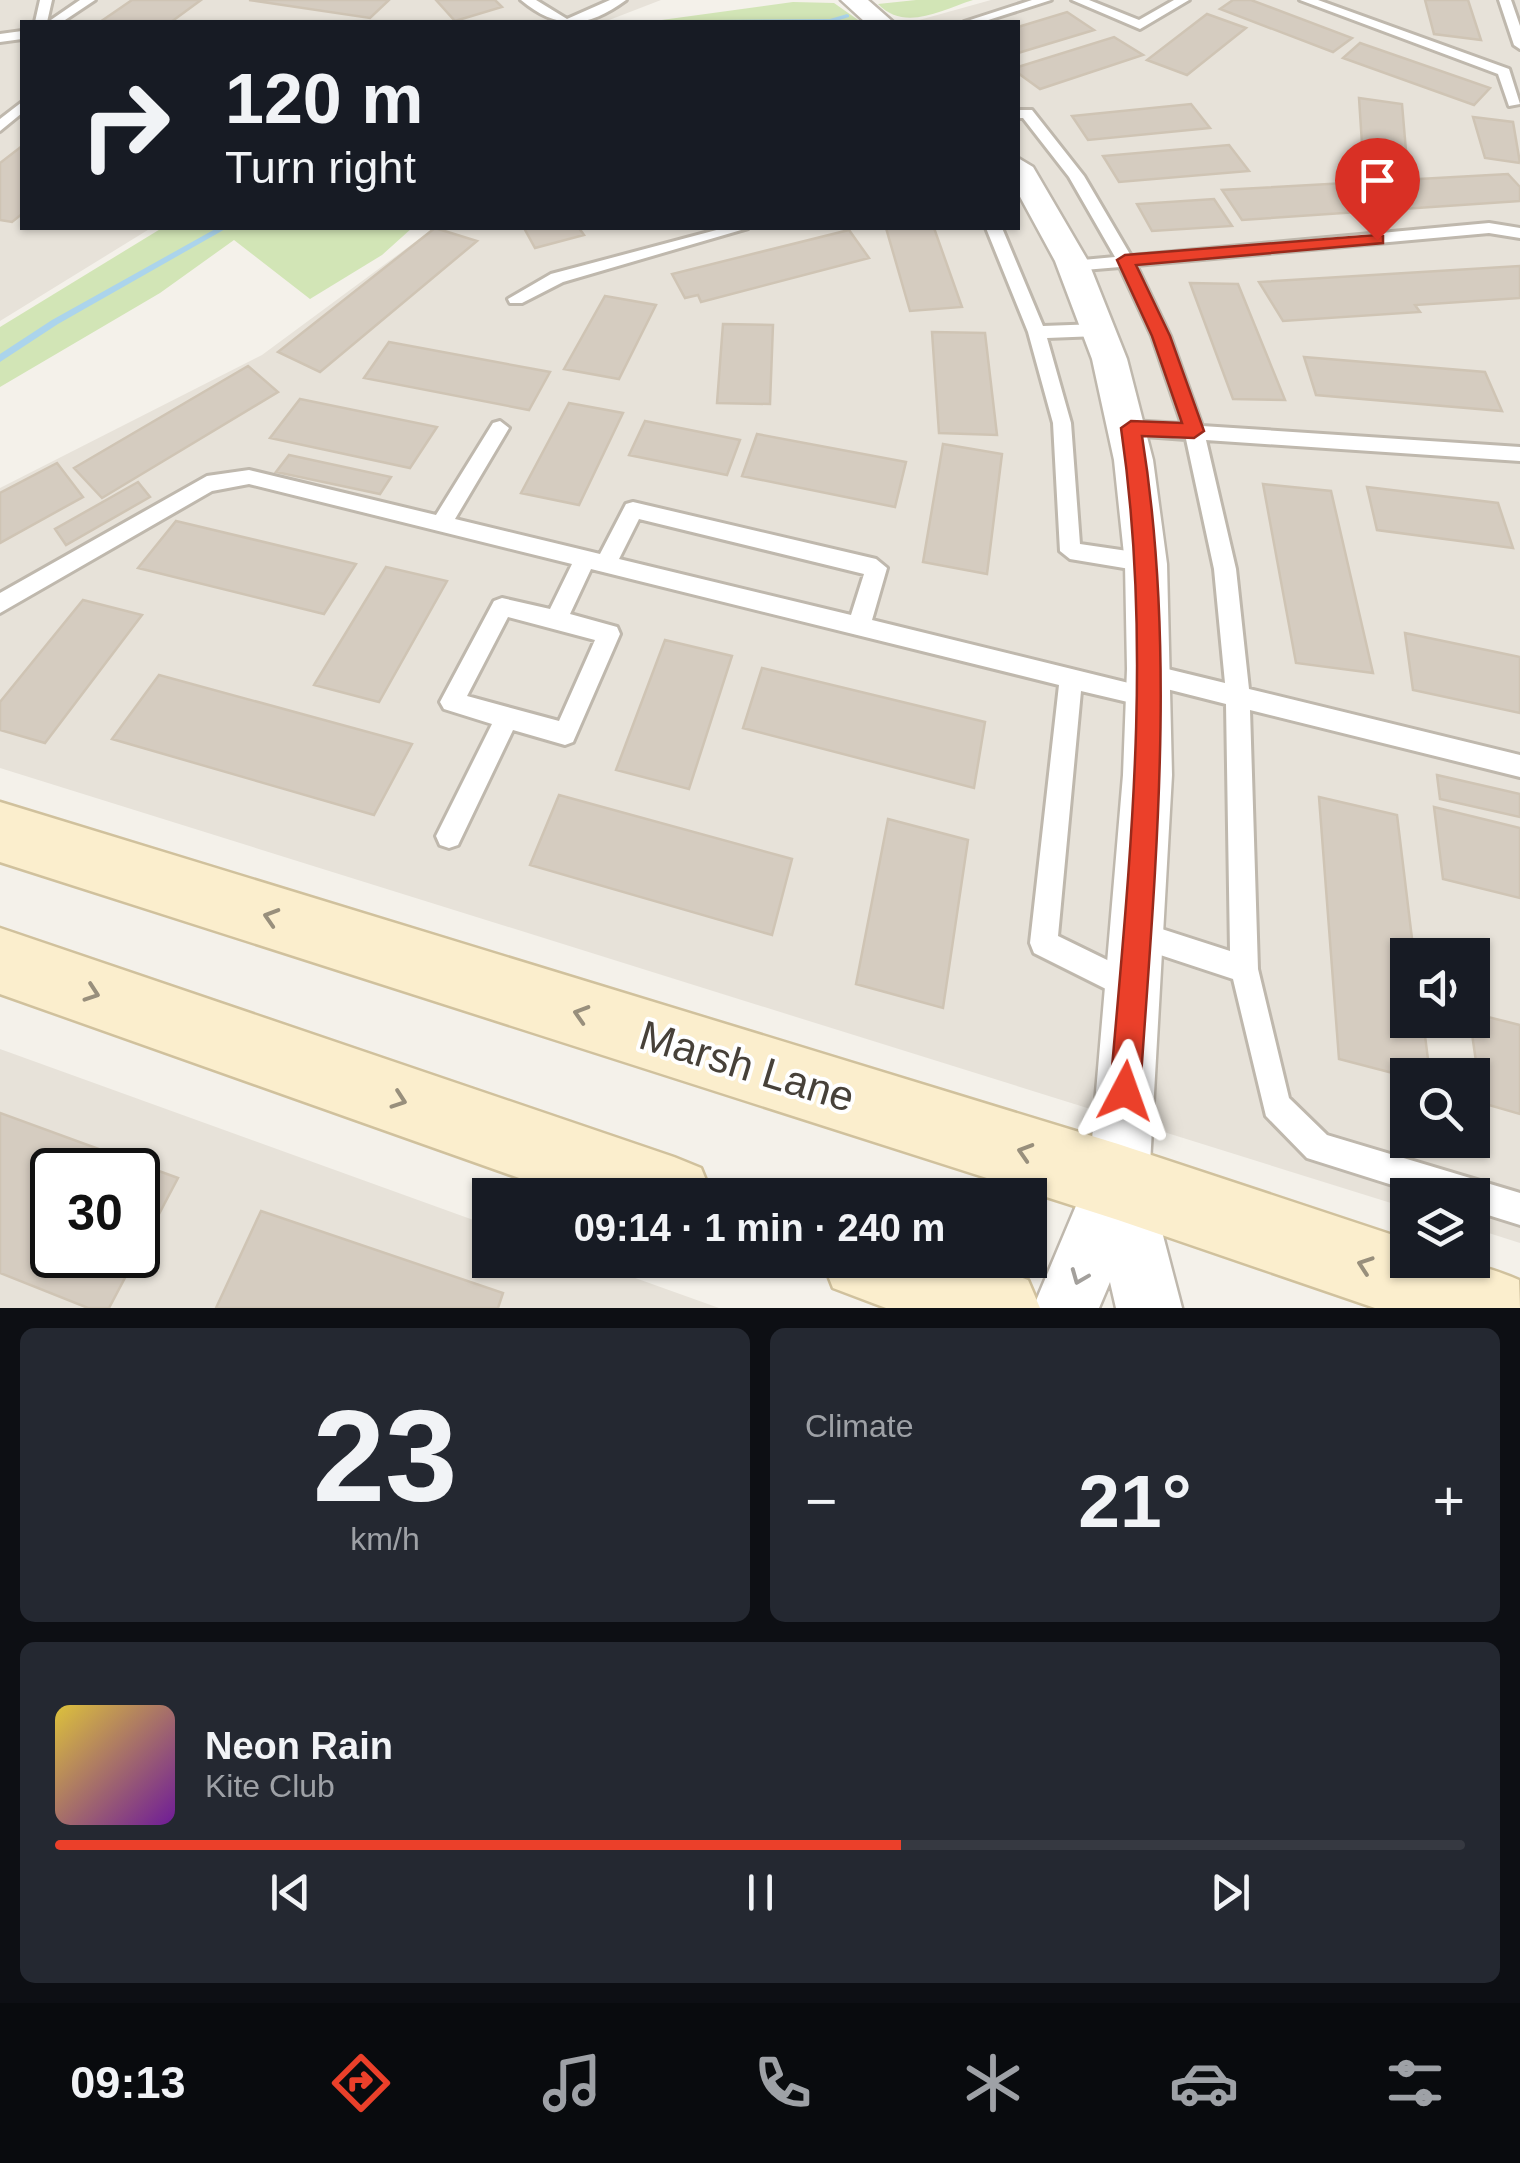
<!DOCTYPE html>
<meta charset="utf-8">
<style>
:root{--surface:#171b24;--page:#242831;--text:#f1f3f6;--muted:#9ea1a6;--line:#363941;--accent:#eb402a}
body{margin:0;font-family:Helvetica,sans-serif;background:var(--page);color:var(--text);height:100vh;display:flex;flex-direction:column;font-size:38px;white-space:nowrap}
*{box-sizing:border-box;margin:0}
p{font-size:32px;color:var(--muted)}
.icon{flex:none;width:55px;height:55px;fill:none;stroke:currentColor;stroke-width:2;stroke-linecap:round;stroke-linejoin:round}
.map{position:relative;height:1308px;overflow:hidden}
.drawer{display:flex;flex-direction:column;gap:20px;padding:20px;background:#0d0f14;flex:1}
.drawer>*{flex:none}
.hud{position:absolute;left:20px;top:20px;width:1000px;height:210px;border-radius:0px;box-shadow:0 2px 8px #0004;background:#171b24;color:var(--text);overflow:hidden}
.tools{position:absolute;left:1390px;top:938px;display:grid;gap:20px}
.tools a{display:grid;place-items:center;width:100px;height:100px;border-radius:0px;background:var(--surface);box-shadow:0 2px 8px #0004;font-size:50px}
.speed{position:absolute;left:30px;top:1148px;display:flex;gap:20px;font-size:50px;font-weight:700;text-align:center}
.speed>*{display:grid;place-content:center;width:130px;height:130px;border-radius:50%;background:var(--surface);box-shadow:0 2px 8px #0004;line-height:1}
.speed .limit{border:5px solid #111;border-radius:15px;background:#fff;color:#111}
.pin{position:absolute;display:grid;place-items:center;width:85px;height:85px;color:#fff;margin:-102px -42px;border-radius:50% 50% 50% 0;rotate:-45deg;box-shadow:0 0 10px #0007}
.pin .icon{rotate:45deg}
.me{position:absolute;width:110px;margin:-55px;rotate:4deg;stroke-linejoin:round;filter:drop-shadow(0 0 8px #0008)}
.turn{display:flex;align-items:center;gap:35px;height:210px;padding:0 40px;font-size:45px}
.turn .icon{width:130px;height:130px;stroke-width:2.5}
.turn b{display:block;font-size:70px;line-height:85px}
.big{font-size:75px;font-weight:800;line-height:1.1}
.drawer .tile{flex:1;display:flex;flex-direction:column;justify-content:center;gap:15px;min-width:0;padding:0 35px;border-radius:15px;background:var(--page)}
.drawer .dial{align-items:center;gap:0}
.dial b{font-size:130px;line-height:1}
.song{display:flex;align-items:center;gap:30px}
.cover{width:120px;height:120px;border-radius:15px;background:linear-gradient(135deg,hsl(50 70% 55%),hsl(280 70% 35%))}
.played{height:10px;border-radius:5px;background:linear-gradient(90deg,var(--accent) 60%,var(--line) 60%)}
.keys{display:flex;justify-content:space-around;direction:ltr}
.heat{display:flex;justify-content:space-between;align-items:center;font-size:55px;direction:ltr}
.drawer .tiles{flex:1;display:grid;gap:20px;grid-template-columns:1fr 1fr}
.tile:last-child{grid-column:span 2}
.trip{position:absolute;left:472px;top:1178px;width:575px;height:100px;border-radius:0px;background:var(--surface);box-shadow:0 2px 8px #0004;font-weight:800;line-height:100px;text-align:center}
.tabs{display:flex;height:160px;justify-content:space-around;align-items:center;background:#090b0e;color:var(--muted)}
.tabs .icon{width:70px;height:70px}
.tabs .selected{color:var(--accent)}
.tabs b{font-size:45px;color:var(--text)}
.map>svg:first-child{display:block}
.residential{fill:#e7e2d9;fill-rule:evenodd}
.green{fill:#d2e5b6}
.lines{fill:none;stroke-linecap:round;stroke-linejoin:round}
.stream{fill:#abd4ec;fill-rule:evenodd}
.building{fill:#d5ccc0;stroke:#cfc4b4;stroke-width:2.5}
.lane-casing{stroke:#bfb8ad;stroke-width:6}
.street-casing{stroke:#bfb8ad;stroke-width:5}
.secondary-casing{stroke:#d0c19d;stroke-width:5}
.lane{fill:#fff;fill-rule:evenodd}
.street{fill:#fff;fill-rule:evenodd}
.secondary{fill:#fbeecd;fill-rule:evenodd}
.oneway{stroke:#988f7c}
.oneway2{stroke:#a3a09c}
.route{fill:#eb402a;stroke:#992a1b;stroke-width:2.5}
.labels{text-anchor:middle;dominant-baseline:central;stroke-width:8;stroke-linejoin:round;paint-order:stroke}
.near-street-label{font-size:42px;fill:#474139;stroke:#fff}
</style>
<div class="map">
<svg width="1520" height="1308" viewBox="0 0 1520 1308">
<rect width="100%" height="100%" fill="#f4f1ea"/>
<!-- residential -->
<path class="residential" d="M0,0H661L604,22H22V228H151L0,321Z
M991,0H1520V1243L1473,1228L1472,1195H1408L1407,1208L0,768V488L262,355L434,228H1018V22H912ZM1408,955H1472V1020H1408ZM1408,1075H1472V1140H1408Z
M0,1049L490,1226V1260H585L719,1308H0ZM52,1170H138V1255H52Z"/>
<!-- green -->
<path class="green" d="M916,0H973C941,10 905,32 878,4Z
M793,2L834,3L861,22H647Z
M162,228H412L382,255L310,299L234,240L160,293L0,387V327Z"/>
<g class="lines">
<!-- stream -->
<path class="stream" d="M847,14L849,15V17L833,22H711L715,20L830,19Z
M217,228H227L58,324L0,362V354L52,320Z"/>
</g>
<!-- building -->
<path class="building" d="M132,0H201L171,22H100Z
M249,0H389L370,18Z
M436,0H495L502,7L455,21Z
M1233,0H1251L1352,38L1333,52L1220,9Z
M1425,0H1468L1481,40L1434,34Z
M1067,12L1094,30L1018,53V27Z
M1207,14L1246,28L1187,75L1147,60Z
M1114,37L1143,55L1040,89L1018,73V67Z
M1360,43L1490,88L1474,105L1343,58Z
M1359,98L1402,104L1406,151L1362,144Z
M1191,104L1210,128L1088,140L1072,116Z
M1473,117L1513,122L1520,163L1485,158Z
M1229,145L1249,171L1119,182L1103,156Z
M22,146V214L12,222L0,220V163Z
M1508,174L1520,187V201L1242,220L1222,190Z
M1214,199L1232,226L1152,231L1137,204Z
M435,228L477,241L320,372L278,352Z
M524,228H579L584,235L535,248Z
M886,228H934L962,307L910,311Z
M849,230L869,258L701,302L698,295L685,298L672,274Z
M1520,266V298L1415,305L1420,312L1283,321L1259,282Z
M1190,283L1238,284L1285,400L1233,399Z
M605,296L656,305L619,379L564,369Z
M723,324L773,325L770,404L717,403Z
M932,332L985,333L997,435L939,433Z
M389,342L550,372L529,410L364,378Z
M1304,357L1485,372L1502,411L1316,395Z
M248,366L278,392L102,498L74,468Z
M300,399L437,427L410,468L270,438Z
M569,403L623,413L579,505L521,493Z
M645,421L740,440L727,475L629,455Z
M757,434L906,462L895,507L742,476Z
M943,444L1002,454L987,574L923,562Z
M289,455L391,477L380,494L276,472Z
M57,463L83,497L0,543V493Z
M138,482L150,497L66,545L55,529Z
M1263,484L1331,491L1373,673L1296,663Z
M1367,487L1498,503L1513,548L1377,530Z
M176,521L356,564L324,614L138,568Z
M386,567L447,581L379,702L314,685Z
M83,600L142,615L45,743L0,730V702Z
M1405,633L1520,657V713L1413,690Z
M665,640L732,656L689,789L616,770Z
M762,668L985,722L974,788L743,728Z
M159,675L412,744L374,815L112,739Z
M1437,775L1520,794V817L1440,799Z
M559,795L792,859L772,935L530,865Z
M1319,797L1397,815L1414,955H1408V1020H1423L1430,1075L1408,1077L1339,1059Z
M1434,807L1520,828V898L1443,879Z
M888,819L968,840L943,1008L856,984Z
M1472,1013L1520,1025V1114L1482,1103L1470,1020Z
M0,1113L178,1178L138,1254V1170H52V1255H137L109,1308H88L0,1273Z
M261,1211L503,1293L498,1308H216Z"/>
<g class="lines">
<defs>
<path id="lane" d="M40,0H52L47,22H35Z
M80,0H95L62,22H48Z
M521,0H536L567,19L610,0H626C588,28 558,31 521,0Z
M1032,0H1051L982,22H964Z
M1072,0H1089L1139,20L1174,0H1189L1140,29Z
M1300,0H1318L1509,69L1520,104L1509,106L1498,74Z
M1499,0H1511L1520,26V49L1514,45Z
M22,31V39L0,42V34Z
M22,102V113L0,131V119Z
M1018,110H1032L1084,176L1131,256L1489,223L1520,228V238L1489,233L1136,265L1170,336L1202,426L1520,447V461L1206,440L1236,569L1249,689L1520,755V777L1250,710L1258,969L1289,1098L1327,1135L1520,1193V1225L1472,1210V1195H1424L1307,1158L1266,1116L1233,979L1127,944L1124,934L1127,924L1137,921L1230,951L1226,704L1151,685L1143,682L1140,675L1143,668L1151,665L1225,683L1214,569L1186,439L1131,435L1122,428L1131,421L1182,424L1152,336L1120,267L1072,271L1064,266L1072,261L1115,257L1069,177L1023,118H1018Z
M724,228H748L563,282L522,303H510L508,299L551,274Z
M986,228H1002L1043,326L1098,324L1107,330L1098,336L1047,338L1071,423L1080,544L1148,554L1155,557L1159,563L1155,569L1148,572L1070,559L1060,551L1053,423L1028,332Z
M500,421L509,428L455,519L600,554L626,504L633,502L876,559L887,568L872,620L1157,690L1161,697L1157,704L1149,707L1081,691L1058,936L1142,977L1146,987L1142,997L1132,1001L1122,997L1034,953L1030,943L1059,685L591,569L570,614L617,627L620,634L573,742L565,745L513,730L458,845L449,848L440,845L436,836L492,724L444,709L440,702L494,601L502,598L550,609L572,564L249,484L212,491L0,613V593L207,476L249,470L436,515L493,423ZM639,519L864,574L851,615L619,559ZM508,617L595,640L559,721L467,696Z"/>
<path id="street" d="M841,0H868L893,22H865Z
M1018,158L1033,167L1088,261L1127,359L1153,460L1167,564L1172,775L1149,1182L1182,1308H1116L1110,1282L1099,1308H1033L1089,1175L1123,775L1127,669L1125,564L1114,460L1092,359L1055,261L1018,193Z"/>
<path id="secondary" d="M0,802L1118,1144L1408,1240V1260C1453,1260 1477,1262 1519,1280L1520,1308H1375L1118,1220L0,862Z
M0,928L674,1157L701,1168L712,1195H567L0,994Z
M822,1260H976L1028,1280L1040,1308H886L833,1288Z"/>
</defs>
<!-- lane casing -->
<use href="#lane" class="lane-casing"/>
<!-- street casing -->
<use href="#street" class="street-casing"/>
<!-- secondary casing -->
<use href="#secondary" class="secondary-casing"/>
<!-- lane -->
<use href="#lane" class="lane"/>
<!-- street -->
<use href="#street" class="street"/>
<!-- secondary -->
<use href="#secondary" class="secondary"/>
</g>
<!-- one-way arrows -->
<defs><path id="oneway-chevron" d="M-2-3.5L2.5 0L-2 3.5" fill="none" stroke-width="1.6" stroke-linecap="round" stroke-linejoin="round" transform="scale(2.5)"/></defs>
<g class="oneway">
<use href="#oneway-chevron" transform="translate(271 917) rotate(-163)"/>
<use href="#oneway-chevron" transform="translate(92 993) rotate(19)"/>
<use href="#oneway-chevron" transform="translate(581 1014) rotate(-163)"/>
<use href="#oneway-chevron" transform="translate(399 1100) rotate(19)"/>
<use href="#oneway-chevron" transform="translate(1025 1152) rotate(-163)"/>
<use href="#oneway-chevron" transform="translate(1365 1265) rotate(-161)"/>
</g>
<use class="oneway2" href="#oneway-chevron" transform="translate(1079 1277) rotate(112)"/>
<!-- route -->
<path class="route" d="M1377,235L1383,236V243L1136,265L1170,336L1204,431L1194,438L1142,436C1177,653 1155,872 1140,1091L1135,1102L1125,1106L1114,1102L1110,1091C1129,868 1154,652 1121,428L1131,421L1182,423L1152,336L1117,260L1125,255Z"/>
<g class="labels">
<!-- near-street labels -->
<g class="near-street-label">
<text transform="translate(747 1066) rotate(17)">Marsh Lane</text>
</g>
</g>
</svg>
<div class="tools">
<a><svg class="icon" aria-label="sound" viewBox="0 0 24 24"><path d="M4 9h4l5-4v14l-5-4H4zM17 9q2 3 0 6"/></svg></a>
<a><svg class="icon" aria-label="search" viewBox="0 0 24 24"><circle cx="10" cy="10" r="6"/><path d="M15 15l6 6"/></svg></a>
<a><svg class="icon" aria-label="layers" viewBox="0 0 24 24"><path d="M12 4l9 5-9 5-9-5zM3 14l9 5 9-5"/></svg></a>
</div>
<div class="speed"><div class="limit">30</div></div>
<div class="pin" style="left:1377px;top:240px;background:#d93025"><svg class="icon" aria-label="arrive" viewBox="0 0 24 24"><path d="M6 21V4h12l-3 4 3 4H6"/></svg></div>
<svg class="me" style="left:1125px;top:1091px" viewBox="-20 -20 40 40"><path d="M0-17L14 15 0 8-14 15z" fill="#eb402a" stroke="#fff" stroke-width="4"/></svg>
<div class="trip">09:14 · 1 min · 240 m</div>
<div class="hud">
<div class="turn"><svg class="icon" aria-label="right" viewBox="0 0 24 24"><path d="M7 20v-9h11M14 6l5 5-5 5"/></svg><div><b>120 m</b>Turn right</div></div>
</div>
</div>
<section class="drawer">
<div class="tiles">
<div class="tile dial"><b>23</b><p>km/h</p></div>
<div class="tile"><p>Climate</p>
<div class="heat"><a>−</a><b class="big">21°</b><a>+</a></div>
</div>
<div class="tile">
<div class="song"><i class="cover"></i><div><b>Neon Rain</b><p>Kite Club</p></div></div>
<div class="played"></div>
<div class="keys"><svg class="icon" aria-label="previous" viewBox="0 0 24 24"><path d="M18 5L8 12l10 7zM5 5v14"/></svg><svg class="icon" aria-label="pause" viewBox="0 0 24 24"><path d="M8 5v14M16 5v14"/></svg><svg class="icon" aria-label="next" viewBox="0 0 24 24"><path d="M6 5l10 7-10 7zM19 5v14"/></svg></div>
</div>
</div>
</section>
<nav class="tabs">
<b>09:13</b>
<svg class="icon selected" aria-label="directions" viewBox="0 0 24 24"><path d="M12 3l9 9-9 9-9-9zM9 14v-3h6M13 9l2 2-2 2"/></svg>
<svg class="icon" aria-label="music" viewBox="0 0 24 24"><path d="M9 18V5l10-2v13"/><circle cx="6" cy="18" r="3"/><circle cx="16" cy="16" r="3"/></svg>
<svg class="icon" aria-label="phone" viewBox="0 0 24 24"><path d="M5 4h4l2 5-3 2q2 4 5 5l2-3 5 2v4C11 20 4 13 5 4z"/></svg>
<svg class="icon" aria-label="climate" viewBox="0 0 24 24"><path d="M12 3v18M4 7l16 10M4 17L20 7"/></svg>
<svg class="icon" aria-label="car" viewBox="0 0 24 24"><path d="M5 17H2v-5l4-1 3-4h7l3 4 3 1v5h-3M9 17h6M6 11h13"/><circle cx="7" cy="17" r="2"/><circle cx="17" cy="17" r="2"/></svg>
<svg class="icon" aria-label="filters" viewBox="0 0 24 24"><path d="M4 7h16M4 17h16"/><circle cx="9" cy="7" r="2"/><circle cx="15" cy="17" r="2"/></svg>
</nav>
